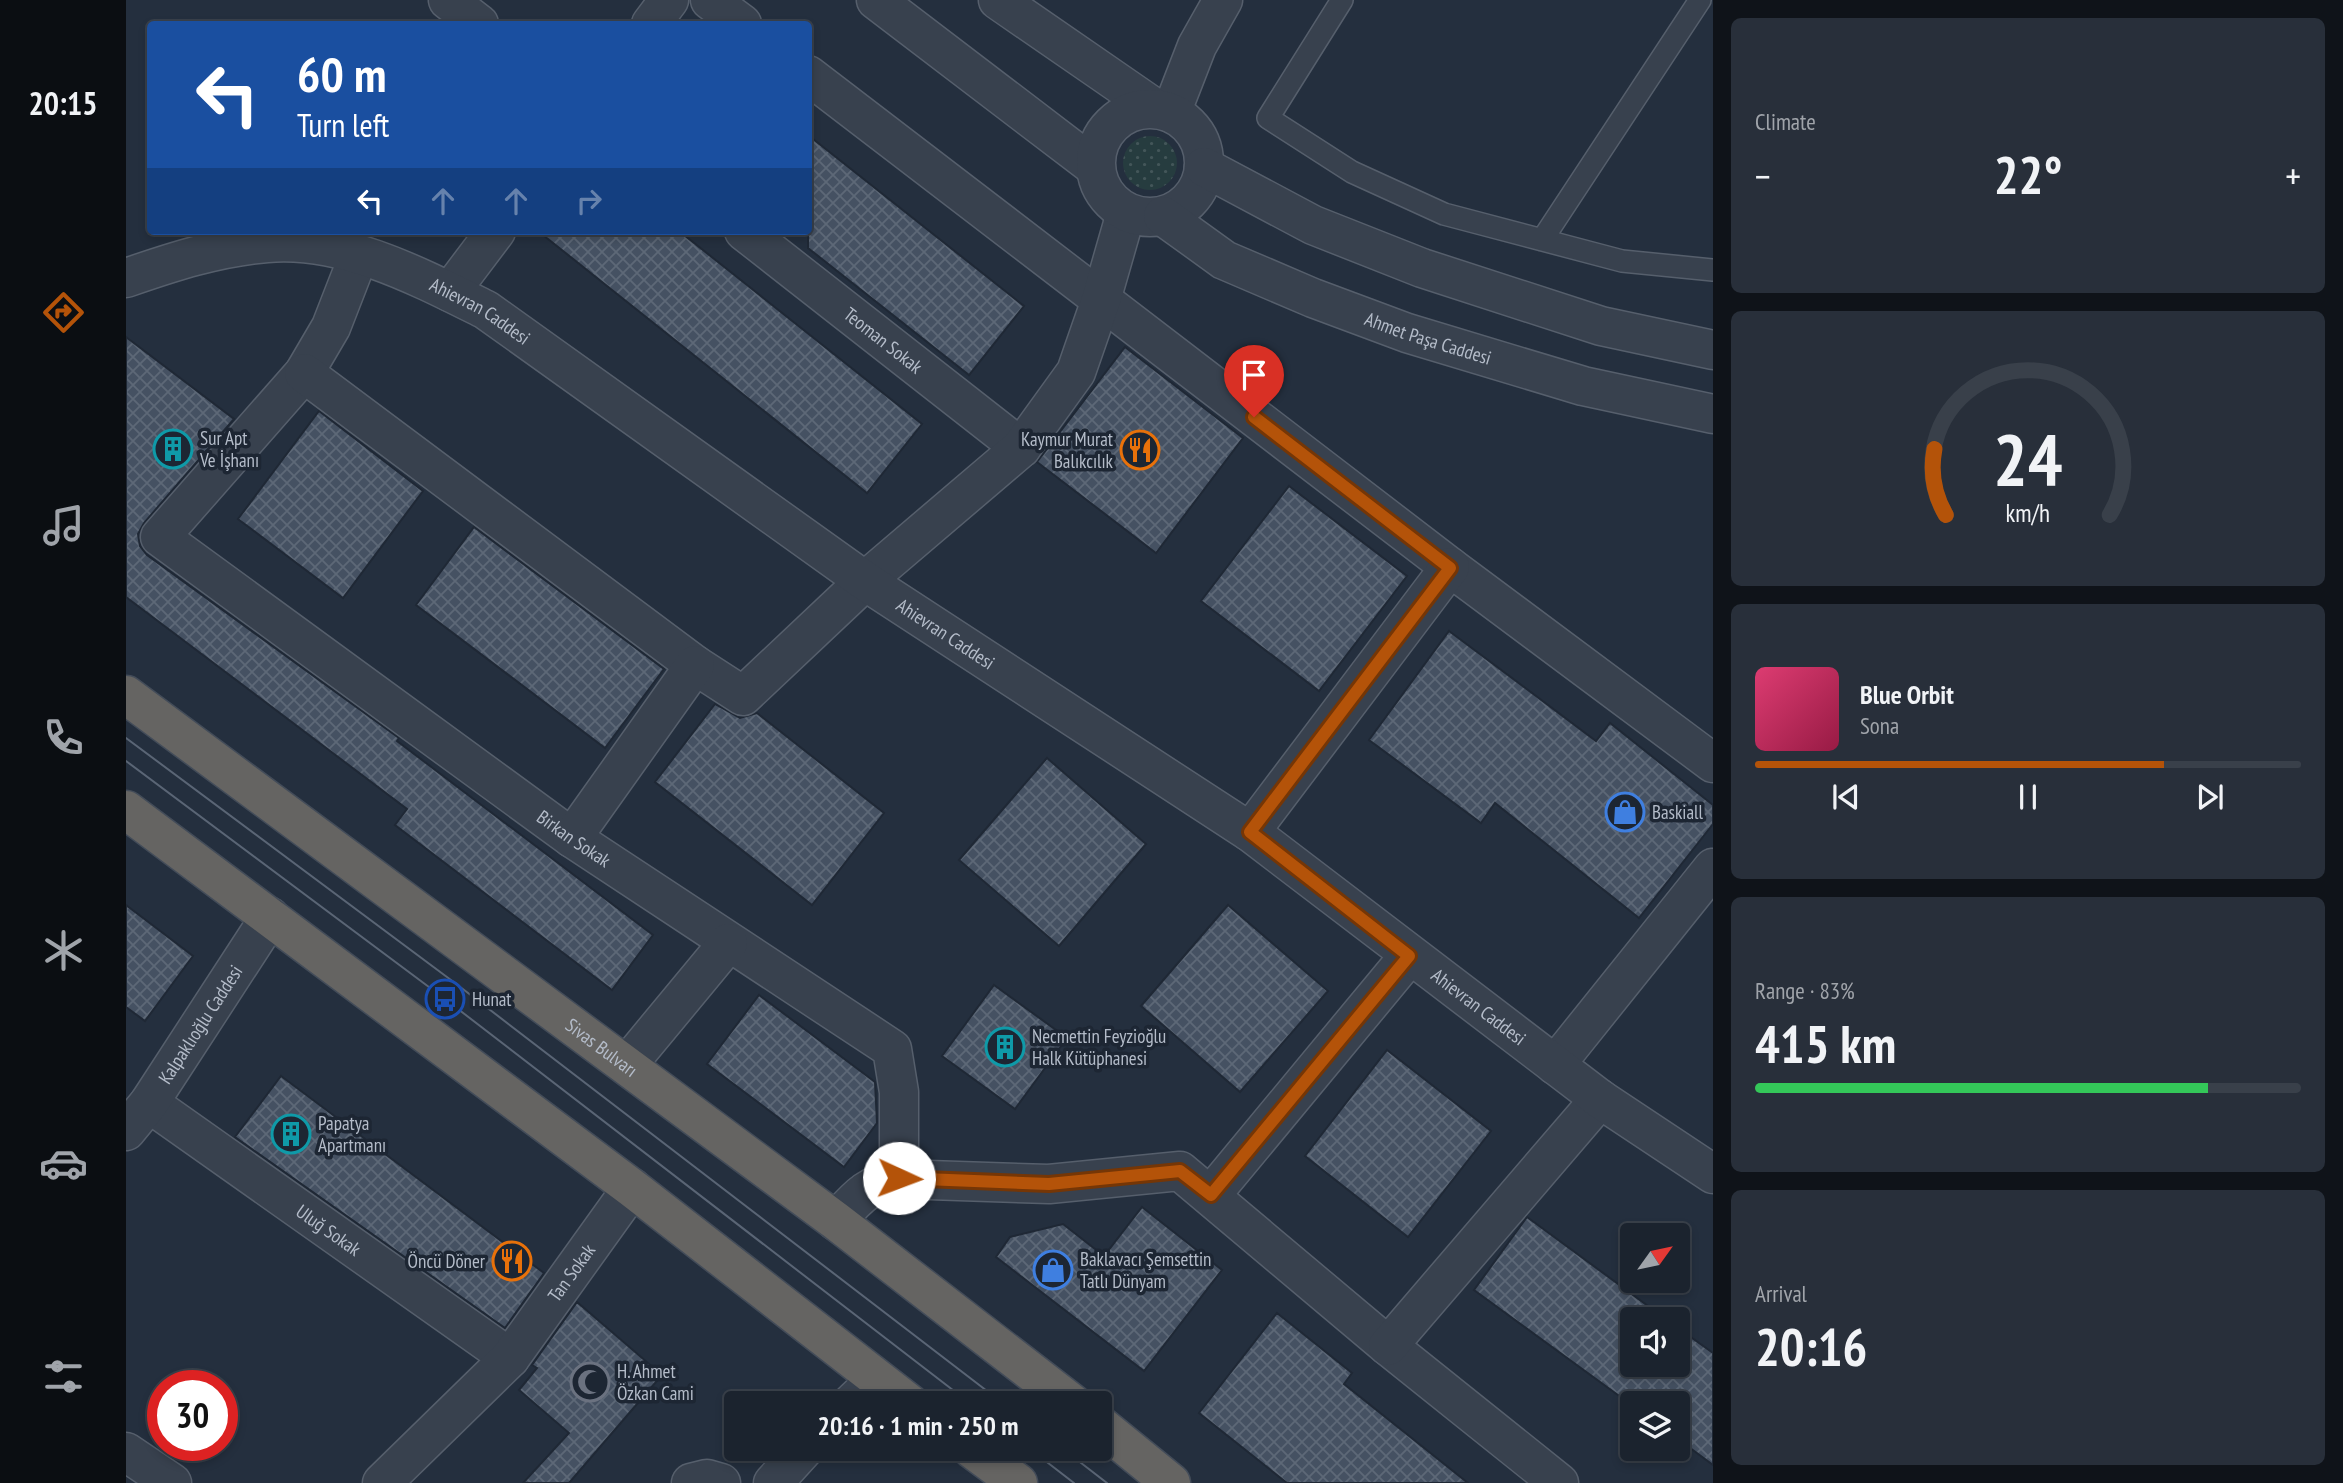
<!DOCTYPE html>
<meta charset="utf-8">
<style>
:root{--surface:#1b232e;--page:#282f3a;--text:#f1f3f6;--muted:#a0a4aa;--line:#39404a;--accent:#b45309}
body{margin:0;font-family:"PT Sans Narrow",sans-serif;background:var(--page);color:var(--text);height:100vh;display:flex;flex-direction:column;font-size:26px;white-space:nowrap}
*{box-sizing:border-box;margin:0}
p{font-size:23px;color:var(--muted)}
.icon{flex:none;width:38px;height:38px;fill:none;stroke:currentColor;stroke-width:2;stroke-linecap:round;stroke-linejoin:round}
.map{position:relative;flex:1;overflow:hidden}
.drawer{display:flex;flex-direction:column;gap:18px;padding:18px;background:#0f1319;width:630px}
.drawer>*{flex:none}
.banner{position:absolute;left:21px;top:21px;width:665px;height:214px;border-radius:7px;box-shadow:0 4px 10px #0003,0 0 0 2px var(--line);background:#1a4fa0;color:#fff;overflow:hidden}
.needle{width:46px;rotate:57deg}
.fabs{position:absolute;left:1494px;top:1223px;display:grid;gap:14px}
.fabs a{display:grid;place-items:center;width:70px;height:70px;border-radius:7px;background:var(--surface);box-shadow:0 4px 10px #0003,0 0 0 2px var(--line);font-size:35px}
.speed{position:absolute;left:21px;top:1370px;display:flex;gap:14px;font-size:35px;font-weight:700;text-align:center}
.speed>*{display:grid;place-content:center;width:91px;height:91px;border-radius:50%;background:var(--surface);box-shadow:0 4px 10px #0003,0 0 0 2px var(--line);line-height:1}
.speed .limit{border:10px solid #d22;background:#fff;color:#111}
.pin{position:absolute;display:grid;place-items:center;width:60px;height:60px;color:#fff;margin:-72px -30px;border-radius:50% 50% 50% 0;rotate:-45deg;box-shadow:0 0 7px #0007}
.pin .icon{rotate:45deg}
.me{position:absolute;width:77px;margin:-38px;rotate:92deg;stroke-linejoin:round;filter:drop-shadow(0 0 5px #0008)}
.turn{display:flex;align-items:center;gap:24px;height:147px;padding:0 35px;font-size:32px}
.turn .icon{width:91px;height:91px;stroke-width:2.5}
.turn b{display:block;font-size:49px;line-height:60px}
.lanes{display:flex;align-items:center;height:66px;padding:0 35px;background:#0003;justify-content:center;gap:35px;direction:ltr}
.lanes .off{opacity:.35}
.big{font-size:52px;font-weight:800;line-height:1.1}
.drawer .widget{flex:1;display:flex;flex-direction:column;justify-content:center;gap:10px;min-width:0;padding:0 24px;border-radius:10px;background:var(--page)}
.drawer .dial{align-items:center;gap:0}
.dial svg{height:182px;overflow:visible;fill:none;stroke:var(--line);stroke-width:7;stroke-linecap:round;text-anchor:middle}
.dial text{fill:var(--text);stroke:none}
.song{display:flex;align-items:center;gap:21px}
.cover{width:84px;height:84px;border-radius:10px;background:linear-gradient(135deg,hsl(340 70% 55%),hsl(340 70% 35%))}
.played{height:7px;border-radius:4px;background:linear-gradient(90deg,var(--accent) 75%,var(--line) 75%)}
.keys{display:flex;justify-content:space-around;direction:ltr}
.heat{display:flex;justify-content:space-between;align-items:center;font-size:38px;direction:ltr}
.charge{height:10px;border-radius:5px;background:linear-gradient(90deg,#34c759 83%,var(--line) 0)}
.trip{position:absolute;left:598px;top:1391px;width:388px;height:70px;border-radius:7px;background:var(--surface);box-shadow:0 4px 10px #0003,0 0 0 2px var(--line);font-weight:800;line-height:70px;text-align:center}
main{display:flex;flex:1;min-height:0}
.menu{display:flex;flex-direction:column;width:126px;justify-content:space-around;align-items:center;background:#0b0e12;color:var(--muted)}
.menu .icon{width:49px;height:49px}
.menu .active{color:var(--accent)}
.menu b{font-size:32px;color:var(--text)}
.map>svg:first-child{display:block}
.green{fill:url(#green-dots)}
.building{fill:url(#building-cross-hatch);stroke:#1f2835;stroke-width:2}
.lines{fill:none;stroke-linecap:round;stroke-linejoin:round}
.service-casing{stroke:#565f6c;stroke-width:24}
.minor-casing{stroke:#565f6c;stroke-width:41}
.tertiary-casing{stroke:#565f6c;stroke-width:41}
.trunk-casing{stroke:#434c59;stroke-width:41}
.service{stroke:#38414e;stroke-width:21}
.minor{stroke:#38414e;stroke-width:38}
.tertiary{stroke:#38414e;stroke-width:38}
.trunk{stroke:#656462;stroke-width:38}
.tram{stroke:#5a6575;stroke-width:2}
.route-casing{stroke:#753606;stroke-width:18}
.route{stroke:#b45309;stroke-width:12}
.labels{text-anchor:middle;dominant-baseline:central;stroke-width:7;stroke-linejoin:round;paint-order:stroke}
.street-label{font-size:19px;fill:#b4bcc9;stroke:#1d2633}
.poi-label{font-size:19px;fill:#b4bcc9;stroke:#1d2633;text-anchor:start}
</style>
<main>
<nav class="menu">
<b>20:15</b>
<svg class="icon active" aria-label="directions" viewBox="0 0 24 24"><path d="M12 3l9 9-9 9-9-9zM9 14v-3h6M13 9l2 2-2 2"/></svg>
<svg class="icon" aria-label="music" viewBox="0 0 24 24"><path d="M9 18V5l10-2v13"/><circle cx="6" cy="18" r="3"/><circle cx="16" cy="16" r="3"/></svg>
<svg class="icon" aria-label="phone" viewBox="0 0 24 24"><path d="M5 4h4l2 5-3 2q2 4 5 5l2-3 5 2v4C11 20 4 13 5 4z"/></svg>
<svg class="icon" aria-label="climate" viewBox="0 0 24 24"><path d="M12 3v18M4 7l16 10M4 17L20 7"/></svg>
<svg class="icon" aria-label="car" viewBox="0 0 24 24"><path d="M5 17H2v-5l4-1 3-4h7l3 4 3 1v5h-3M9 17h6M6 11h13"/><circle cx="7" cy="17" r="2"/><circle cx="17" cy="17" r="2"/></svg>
<svg class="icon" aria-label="filters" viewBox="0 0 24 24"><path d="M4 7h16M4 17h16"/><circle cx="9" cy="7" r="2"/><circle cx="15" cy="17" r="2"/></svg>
</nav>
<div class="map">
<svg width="1587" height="1483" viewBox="0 0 1587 1483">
<defs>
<pattern id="green-dots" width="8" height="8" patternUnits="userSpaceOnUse" patternTransform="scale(1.75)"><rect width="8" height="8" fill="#263c3f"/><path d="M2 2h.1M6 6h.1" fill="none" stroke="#435659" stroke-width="1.8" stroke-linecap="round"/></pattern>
<pattern id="building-cross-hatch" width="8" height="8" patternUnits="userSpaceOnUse" patternTransform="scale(1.75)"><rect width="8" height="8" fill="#455162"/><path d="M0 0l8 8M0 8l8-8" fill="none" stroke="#5d6877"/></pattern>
</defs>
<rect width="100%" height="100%" fill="#242f3e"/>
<!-- green -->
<path class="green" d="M997 163a27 27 0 1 1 54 0a27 27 0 1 1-54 0Z"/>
<!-- building -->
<path class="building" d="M682,135L898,306L843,375L682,248Z
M412,231H553L796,424L741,493Z
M0,337L108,419L18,523L12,534L14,546L21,555L273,738L271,741L527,935L486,990L269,825L281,809L0,597Z
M999,347L1117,438L1030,553L911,462Z
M193,411L297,491L217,598L112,519Z
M1163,486L1281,576L1193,691L1075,601Z
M348,527L538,669L479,748L290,605Z
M1323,631L1470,741L1484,723L1587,805V824L1513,918L1369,803L1355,823L1243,740Z
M589,704L614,718L631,713L758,813L686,905L529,782Z
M921,758L1020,844L933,946L833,860Z
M0,905L67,956L19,1021L0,1007Z
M1102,905L1202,991L1114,1092L1015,1006Z
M868,985L941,1038L889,1109L816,1056Z
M633,995L749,1082L751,1123L718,1167L581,1064Z
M1261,1050L1365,1131L1282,1237L1179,1156Z
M155,1076L418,1273L379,1328L109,1137Z
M1016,1207L1096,1270L1018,1371L870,1257L884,1237L937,1224L978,1256Z
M1401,1217L1541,1320H1507V1365H1552V1328L1587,1353V1465L1552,1439V1404L1507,1406L1348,1290Z
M451,1302L536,1375L443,1483H397L443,1433L393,1390L411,1368L406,1365Z
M1151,1313L1226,1373L1218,1384L1342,1483H1161L1073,1413Z"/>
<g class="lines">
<defs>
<path id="service" d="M1216,0L1142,118L1226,172L1318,214L1496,261L1587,270
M1416,240L1574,0"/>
<g id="minor">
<path d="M322,0L353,24"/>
<path d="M584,0L616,24"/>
<path d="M525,24L543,0"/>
<path d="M682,75L1324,567L1587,763"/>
<path d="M1045,113L1071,46L1097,0"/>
<path id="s1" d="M618,231L895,448"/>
<path id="s2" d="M233,255L205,327L178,373L34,537L446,838L766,1049L773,1092V1179"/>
<path d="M324,292L370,231"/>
<path d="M178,373L569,665L617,696L739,581L895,448L950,372L975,300L1000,213"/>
<path d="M1124,832L1324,567"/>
<path d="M446,838L569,665"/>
<path d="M501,1065L602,943"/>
<path d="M1429,1065L1587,868"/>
<path id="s3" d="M23,1103L384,1358"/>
<path id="s4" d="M0,1131L23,1103L144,917"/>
<path d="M1085,1195L1283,956"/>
<path d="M710,1221C730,1199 742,1183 773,1179L923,1184L1054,1171L1262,1346L1433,1483"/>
<path d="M1262,1346L1474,1099"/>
<path d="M0,1452L46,1483"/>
<path id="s5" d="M256,1483L384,1358L506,1188"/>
</g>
<g id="tertiary">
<path d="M750,0L969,167"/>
<path d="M872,0L1030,109"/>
<circle cx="1024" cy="163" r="54"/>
<path d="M1078,167L1187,225L1296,268L1475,326L1587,350"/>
<path id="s6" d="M1037,216L1098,260L1187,298L1281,333L1457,386L1587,414"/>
<path id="s7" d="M0,278C46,262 92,247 141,243C217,236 294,277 360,310L739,581L1124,832L1474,1099L1587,1174"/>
<path d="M725,1404L751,1379"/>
<path d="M565,1483L581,1479L595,1483"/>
<path d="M647,1483L678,1449"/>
</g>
<g id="trunk">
<path id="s8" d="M0,695L710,1221L947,1404"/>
<path d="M0,810L506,1188L784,1404"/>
<path d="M975,1426L1045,1483"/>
<path d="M846,1449L892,1483"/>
</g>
</defs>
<!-- service casing -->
<use href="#service" class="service-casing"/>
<!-- minor casing -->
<use href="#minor" class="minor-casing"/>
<!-- tertiary casing -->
<use href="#tertiary" class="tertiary-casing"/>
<!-- trunk casing -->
<use href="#trunk" class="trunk-casing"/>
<!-- service -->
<use href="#service" class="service"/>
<!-- minor -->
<use href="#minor" class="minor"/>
<!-- tertiary -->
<use href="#tertiary" class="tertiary"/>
<!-- trunk -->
<use href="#trunk" class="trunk"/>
<!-- tram -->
<path class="tram" d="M0,738L329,983L878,1404
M0,761L319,999L845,1404
M904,1449L948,1483
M937,1449L981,1483"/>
</g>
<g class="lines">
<defs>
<path id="route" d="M773,1178L923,1184L1054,1171L1085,1195L1283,956L1124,832L1324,568L1128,417"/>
</defs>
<!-- route casing -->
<use href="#route" class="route-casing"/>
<!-- route -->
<use href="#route" class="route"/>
</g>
<!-- icons -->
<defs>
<symbol id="building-ring" viewBox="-11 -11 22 22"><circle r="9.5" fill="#1d2633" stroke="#0f9aa8" stroke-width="1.5"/><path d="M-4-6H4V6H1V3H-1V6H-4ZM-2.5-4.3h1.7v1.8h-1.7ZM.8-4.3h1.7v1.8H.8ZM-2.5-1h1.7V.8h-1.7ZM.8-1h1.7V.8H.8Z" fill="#0f9aa8"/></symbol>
<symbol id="restaurant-ring" viewBox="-11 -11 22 22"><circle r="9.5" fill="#1d2633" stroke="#e8710a" stroke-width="1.5"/><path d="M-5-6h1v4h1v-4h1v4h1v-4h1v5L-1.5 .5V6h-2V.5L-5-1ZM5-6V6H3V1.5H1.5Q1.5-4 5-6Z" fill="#e8710a"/></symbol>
<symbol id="shop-ring" viewBox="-11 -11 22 22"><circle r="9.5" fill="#1d2633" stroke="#3f7fe0" stroke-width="1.5"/><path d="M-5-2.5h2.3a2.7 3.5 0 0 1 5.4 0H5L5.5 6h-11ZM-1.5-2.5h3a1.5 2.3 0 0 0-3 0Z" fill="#3f7fe0"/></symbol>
<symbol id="bus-ring" viewBox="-11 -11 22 22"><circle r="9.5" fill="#1d2633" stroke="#1a4fb4" stroke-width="1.5"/><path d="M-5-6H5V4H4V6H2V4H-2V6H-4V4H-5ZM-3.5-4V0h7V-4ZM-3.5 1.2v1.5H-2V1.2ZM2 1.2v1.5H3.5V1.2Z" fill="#1a4fb4"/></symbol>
<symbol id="mosque-ring" viewBox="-11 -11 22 22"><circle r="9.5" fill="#1d2633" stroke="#6b7280" stroke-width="1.5"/><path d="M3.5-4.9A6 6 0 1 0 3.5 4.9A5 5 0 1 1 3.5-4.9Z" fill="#6b7280"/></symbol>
</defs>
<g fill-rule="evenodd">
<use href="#building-ring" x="25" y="427" width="44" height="44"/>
<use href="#restaurant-ring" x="992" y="428" width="44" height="44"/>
<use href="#shop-ring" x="1477" y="790" width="44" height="44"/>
<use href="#bus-ring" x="297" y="977" width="44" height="44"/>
<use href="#building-ring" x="857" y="1025" width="44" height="44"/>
<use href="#building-ring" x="143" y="1112" width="44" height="44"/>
<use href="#restaurant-ring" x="364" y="1239" width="44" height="44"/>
<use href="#shop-ring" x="905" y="1248" width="44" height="44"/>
<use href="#mosque-ring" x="442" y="1360" width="44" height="44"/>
</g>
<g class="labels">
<!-- street labels -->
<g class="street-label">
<text stroke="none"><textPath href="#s7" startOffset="373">Ahievran Caddesi</textPath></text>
<text stroke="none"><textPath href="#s6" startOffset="294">Ahmet Paşa Caddesi</textPath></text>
<text stroke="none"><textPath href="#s1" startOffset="177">Teoman Sokak</textPath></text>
<text stroke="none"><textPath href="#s7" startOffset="940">Ahievran Caddesi</textPath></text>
<text stroke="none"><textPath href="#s2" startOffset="861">Birkan Sokak</textPath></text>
<text stroke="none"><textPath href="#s7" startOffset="1591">Ahievran Caddesi</textPath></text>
<text stroke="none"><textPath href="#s4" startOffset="130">Kalpaklıoğlu Caddesi</textPath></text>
<text stroke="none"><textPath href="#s8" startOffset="592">Sivas Bulvarı</textPath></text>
<text stroke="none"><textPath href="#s3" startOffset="220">Uluğ Sokak</textPath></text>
<text stroke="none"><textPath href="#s5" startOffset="284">Tan Sokak</textPath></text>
</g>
<!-- poi labels -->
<g class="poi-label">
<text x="74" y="438">Sur Apt<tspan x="74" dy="22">Ve İşhanı</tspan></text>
<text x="987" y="439" text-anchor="end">Kaymur Murat<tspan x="987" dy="22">Balıkcılık</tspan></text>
<text x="1526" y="812">Baskiall</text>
<text x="346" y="999">Hunat</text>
<text x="906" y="1036">Necmettin Feyzioğlu<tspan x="906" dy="22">Halk Kütüphanesi</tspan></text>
<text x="192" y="1123">Papatya<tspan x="192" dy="22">Apartmanı</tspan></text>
<text x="954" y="1259">Baklavacı Şemsettin<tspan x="954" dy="22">Tatlı Dünyam</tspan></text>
<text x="359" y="1261" text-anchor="end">Öncü Döner</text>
<text x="491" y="1371">H. Ahmet<tspan x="491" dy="22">Özkan Cami</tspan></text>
</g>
</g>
</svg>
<div class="fabs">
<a><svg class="needle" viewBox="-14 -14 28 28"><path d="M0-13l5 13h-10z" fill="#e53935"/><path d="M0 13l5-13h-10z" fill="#a0a4aa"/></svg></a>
<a><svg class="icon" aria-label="sound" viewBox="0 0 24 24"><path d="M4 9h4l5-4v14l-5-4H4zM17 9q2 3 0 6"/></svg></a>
<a><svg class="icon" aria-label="layers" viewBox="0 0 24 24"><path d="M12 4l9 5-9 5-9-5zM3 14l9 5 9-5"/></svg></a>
</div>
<div class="speed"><div class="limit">30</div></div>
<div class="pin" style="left:1128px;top:417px;background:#d93025"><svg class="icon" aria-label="arrive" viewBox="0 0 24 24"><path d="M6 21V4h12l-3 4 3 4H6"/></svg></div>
<svg class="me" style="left:773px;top:1178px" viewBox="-20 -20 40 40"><circle r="19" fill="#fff"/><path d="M0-13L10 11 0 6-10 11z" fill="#b45309"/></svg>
<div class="trip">20:16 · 1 min · 250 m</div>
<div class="banner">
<div class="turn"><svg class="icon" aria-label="left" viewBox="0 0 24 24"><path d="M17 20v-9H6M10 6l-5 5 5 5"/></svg><div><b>60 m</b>Turn left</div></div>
<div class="lanes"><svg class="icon" aria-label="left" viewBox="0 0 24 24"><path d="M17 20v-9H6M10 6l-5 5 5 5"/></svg><svg class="icon off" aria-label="ahead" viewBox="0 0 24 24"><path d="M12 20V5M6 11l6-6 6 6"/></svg><svg class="icon off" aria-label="ahead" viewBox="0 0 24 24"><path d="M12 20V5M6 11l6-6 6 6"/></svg><svg class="icon off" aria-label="right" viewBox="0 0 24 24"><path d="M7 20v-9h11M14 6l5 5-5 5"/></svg></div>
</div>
</div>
<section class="drawer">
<div class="widget"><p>Climate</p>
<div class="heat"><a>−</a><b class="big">22°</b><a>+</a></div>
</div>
<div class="widget dial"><svg viewBox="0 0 100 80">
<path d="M14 69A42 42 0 1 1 86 69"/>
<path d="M14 69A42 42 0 0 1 9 40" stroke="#b45309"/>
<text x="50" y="56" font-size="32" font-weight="700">24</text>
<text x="50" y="72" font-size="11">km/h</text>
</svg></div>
<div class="widget">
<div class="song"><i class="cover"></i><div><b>Blue Orbit</b><p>Sona</p></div></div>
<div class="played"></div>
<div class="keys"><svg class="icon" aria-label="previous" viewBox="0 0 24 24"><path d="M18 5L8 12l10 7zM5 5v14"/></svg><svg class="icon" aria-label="pause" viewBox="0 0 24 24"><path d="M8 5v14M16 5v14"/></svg><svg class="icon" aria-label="next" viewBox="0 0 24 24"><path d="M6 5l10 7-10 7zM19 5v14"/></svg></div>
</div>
<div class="widget"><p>Range · 83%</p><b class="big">415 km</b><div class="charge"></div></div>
<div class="widget"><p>Arrival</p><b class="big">20:16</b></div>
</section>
</main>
